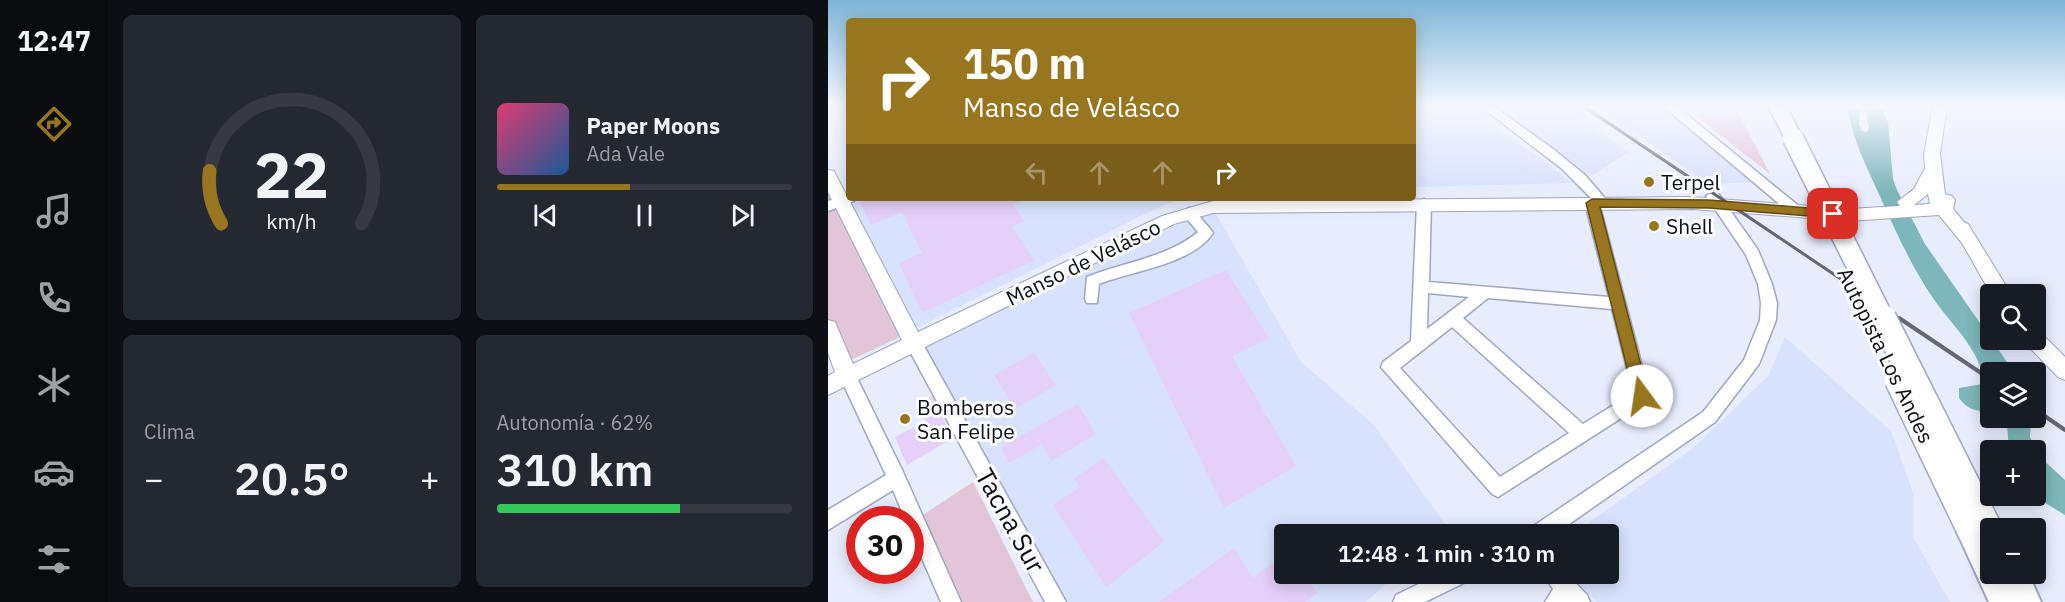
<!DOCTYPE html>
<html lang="es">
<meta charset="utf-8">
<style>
:root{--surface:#171b24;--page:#242831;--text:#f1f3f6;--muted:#9ea1a6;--line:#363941;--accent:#98751f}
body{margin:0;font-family:"IBM Plex Sans",sans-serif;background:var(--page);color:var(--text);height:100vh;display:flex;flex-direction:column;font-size:22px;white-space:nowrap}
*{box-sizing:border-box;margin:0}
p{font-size:20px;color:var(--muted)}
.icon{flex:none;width:33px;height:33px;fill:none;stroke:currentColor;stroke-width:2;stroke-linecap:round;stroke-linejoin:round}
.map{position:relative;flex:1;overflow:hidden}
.drawer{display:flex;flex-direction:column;gap:15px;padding:15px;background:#0d0f14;width:720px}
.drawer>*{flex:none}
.banner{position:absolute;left:18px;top:18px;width:570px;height:183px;border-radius:6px;box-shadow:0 3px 15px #0003;background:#98751f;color:#fff;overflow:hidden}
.fabs{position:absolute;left:1152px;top:284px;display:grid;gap:12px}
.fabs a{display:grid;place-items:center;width:66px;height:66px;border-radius:6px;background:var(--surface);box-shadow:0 3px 15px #0003;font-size:30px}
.speed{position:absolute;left:18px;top:506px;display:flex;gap:12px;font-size:30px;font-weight:700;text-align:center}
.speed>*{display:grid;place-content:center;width:78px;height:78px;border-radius:50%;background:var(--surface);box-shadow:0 3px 15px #0003;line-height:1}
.speed .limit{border:9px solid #d22;background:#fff;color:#111}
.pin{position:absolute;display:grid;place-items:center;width:51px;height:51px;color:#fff;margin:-26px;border-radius:12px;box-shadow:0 3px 9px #0006}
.me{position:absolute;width:66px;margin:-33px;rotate:346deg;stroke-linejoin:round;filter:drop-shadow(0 0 4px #0008)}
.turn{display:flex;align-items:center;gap:21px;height:126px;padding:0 18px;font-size:27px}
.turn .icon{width:78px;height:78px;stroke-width:2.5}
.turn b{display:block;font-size:42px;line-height:51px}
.lanes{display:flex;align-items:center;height:57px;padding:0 18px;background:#0003;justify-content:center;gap:30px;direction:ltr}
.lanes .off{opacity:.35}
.big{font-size:45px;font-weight:600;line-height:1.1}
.drawer .widget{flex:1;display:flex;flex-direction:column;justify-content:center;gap:9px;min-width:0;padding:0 21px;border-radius:9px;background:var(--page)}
.drawer .dial{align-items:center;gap:0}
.dial svg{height:156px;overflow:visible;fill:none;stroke:var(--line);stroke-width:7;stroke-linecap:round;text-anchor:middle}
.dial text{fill:var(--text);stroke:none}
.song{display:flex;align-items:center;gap:18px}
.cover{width:72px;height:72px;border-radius:9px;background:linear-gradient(135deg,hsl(340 70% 55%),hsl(210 70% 35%))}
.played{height:6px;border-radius:3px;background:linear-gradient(90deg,var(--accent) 45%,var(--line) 45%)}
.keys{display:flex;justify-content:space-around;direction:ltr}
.heat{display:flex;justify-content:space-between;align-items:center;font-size:33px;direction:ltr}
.charge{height:9px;border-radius:4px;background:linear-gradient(90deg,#34c759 62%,var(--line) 0)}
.drawer .tiles{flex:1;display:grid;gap:15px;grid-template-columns:repeat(2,1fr)}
.trip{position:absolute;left:446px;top:524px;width:345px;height:60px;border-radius:6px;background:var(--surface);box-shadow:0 3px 15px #0003;font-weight:600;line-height:60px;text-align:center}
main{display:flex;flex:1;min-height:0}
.dock{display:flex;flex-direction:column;width:108px;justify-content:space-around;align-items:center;background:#090b0e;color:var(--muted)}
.dock .icon{width:42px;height:42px}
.dock .selected{color:var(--accent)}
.dock b{font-size:27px;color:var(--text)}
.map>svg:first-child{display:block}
.built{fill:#d9e2fd}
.green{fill:#e2c5d6}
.water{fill:#7db6bb}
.building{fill:#e4d0f9}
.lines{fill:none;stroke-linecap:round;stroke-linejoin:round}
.minor-casing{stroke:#9ea6c0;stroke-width:3}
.major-casing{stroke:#9ea6c0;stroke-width:2}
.highway-casing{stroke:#9ea6c0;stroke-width:4}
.minor{fill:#fff;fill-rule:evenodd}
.major{fill:#fff;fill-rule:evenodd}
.highway{fill:#fff;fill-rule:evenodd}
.rail-far1{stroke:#636773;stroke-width:3}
.rail{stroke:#636773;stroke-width:4}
.highway-bridge-far1-casing{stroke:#9ea6c0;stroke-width:23;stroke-linecap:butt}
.highway-bridge-casing{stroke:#9ea6c0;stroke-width:29;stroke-linecap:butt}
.highway-bridge-far1{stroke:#fff;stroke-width:20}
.highway-bridge{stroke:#fff;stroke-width:26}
.route{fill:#98751f;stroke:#634c14;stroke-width:1.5}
.poi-dot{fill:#98751f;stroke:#fbfbfb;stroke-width:2}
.labels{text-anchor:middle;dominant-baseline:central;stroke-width:6;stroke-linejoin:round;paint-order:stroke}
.poi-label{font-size:21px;fill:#0b0e16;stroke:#fbfbfb;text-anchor:start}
.street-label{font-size:21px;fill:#0b0e16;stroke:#fbfbfb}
.near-street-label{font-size:26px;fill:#0b0e16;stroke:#fbfbfb}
</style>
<main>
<nav class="dock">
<b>12:47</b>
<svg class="icon selected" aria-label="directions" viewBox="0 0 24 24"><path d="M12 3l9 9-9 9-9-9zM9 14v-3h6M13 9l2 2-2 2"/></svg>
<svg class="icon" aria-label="music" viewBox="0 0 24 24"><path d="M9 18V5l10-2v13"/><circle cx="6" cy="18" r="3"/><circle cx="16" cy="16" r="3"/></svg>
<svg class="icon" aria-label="phone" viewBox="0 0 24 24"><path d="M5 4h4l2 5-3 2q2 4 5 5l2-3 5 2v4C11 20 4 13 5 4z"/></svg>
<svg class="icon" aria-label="climate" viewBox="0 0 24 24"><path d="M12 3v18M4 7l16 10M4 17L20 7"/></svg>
<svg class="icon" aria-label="car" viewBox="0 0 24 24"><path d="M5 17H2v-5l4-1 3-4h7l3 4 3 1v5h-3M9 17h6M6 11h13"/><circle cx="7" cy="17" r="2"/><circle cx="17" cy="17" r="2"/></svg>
<svg class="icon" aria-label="filters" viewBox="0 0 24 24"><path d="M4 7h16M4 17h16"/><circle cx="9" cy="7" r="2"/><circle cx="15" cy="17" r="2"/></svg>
</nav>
<section class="drawer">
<div class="tiles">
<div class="widget dial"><svg viewBox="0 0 100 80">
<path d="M14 69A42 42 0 1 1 86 69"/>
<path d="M14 69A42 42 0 0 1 8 42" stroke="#98751f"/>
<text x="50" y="56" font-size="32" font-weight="700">22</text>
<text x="50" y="72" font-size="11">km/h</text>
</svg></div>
<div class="widget">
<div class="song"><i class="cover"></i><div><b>Paper Moons</b><p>Ada Vale</p></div></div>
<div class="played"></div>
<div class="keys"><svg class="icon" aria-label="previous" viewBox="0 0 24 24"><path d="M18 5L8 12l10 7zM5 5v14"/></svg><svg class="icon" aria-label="pause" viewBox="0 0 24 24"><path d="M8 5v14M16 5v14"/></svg><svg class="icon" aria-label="next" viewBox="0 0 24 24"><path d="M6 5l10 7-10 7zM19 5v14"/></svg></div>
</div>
<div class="widget"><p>Clima</p>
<div class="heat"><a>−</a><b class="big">20.5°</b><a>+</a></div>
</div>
<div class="widget"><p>Autonomía · 62%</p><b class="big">310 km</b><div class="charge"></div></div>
</div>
</section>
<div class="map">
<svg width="1237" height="602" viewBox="0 0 1237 602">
<rect width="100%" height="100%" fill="#e8edfe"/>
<!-- built -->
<path class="built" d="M585,106H641L745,183L585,187Z
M668,106H735L801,152L763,176Z
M768,106H835L926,182L880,184Z
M37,198H355L327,209L85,330L20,205Z
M388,214L473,362L546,425L620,528L613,534H456V573H570L538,602H238L92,348L346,226L369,217Z
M957,337L1063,431L1085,492V537L1122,602H769L740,573H780V534H745L864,449L940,376Z"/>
<!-- green -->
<path class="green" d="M855,106H907L942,174Z
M0,186L76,335L19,362L0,319Z
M145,482L205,602H129L93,516Z"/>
<!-- water -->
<path class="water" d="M1019,106H1032L1031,125L1034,131L1039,132L1041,128L1037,108L1035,106H1052L1060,122L1065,179L1069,190L1097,244L1186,372H1162V412C1149,411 1139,410 1131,398V388L1154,384C1158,361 1130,330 1116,313C1087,276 1069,234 1050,192C1037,164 1024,137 1019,106Z
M1175,417H1203L1202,437L1212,457L1237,480V515L1204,495H1208V450H1181L1179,424Z"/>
<!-- building -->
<path class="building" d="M41,198H199L185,204L196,221L184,227L206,260L94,313L71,263L94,253L74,212L43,225L32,202Z
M398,270L441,338L404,356L468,466L396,508L301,313Z
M206,353L228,385L187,409L166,375Z
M104,396L125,438L79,465L67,437L98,421L90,404Z
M250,404L268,434L223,461L214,444L181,463L173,447Z
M276,458L336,542L278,587L225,505L252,487L246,478Z
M406,548L425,578L456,555V573H476L489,593L477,602H331Z"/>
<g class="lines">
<defs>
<path id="minor" d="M0,106H7L0,109Z
M652,106H665L725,149L757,175L781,203L779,206L772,207L822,396L820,401L670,497L664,494L553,367L555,362L583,341L589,204L596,199L603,204L601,282L781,297L757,203L764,199L733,168ZM600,293L641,297L599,329ZM660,298L784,309L805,393L755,424L635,318ZM624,327L741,433L672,477L572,368Z
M835,106H848L972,207L974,210L972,213H962Z
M885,192L890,193L930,250L944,284L949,303L948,320L931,364L887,422L727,534H701L704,527L875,412L916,360L932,320L933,303L930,284L918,255L878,196Z
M21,194V198H28L26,201L0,211V201Z
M361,208L366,210L383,230L385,233C365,264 304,271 271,284L269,303H259L257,299L259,277C295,262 339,258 370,232L354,213Z
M86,338L92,339L238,602H217L78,344L80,339Z
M20,370L26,372L75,472L133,602H113L82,531V519H77L65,490L0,530V510L58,475L12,377L14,372Z
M613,573H645L642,580L597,602H565L568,595Z
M714,573H738L759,595L762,602H717L725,589Z"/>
<path id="major" d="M1105,106H1119L1112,154L1117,194L1124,196L1127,200L1125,209L1136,222L1140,224L1183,294H1163L1134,243L1111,215L1021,221L865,209L385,213L346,224L0,395V376L7,372L0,353V320L7,322L25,364L74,340L0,192V170L6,171L8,175L90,332L334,216L385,201L865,197L1021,209L1072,206L1069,202L1086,189L1097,168L1096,154ZM1100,194L1102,204L1086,205Z
M1208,331L1213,333L1237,357V380L1230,377L1199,345L1196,339H1208Z"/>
<path id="highway" d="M940,106H958L974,138L971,142H959Z
M1143,518L1153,522L1162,541V573H1200L1213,602H1161L1129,532L1133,522Z"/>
</defs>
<!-- minor casing -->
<use href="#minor" class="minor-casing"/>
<!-- major casing -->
<use href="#major" class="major-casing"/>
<!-- highway casing -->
<use href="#highway" class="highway-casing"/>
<!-- minor -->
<use href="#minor" class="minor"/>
<!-- major -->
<use href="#major" class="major"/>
<!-- highway -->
<use href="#highway" class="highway"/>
<!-- rail-far1 -->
<path class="rail-far1" d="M755,106L1074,320"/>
<!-- rail -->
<path class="rail" d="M1071,318L1162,379
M1208,410L1237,430"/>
<defs>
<path id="highway-bridge-far1" d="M965,138L1056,320"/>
<path id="highway-bridge" d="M1055,318L1162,531
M1070,380L1143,532"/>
</defs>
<!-- highway-bridge-far1 casing -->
<use href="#highway-bridge-far1" class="highway-bridge-far1-casing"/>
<!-- highway-bridge casing -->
<use href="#highway-bridge" class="highway-bridge-casing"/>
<!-- highway-bridge-far1 -->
<use href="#highway-bridge-far1" class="highway-bridge-far1"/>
<!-- highway-bridge -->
<use href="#highway-bridge" class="highway-bridge"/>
</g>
<!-- sky -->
<linearGradient id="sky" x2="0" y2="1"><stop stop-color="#7db5d6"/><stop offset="0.56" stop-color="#f5f7ff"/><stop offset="1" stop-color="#f5f7ff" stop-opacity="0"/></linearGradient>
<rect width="1237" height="190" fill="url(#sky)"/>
<!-- route -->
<path class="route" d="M764,199L881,200L1005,210L1011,214L1005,218L881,208L772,207L821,396L819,401L814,403L808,401L806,396L758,203Z"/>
<!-- markers -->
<g class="poi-dot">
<circle cx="821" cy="182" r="6"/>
<circle cx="826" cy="226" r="6"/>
<circle cx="77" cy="419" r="6"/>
</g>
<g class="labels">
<!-- poi labels -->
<g class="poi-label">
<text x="833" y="182">Terpel</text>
<text x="838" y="226">Shell</text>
<text x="89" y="407">Bomberos<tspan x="89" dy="24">San Felipe</tspan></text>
</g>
<!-- street labels -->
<g class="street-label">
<text transform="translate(255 262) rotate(-26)">Manso de Velásco</text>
<text transform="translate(1058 355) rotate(64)">Autopista Los Andes</text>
</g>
<!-- near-street labels -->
<g class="near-street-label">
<text transform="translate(183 520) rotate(61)">Tacna Sur</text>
</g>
</g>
</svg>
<div class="fabs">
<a><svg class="icon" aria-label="search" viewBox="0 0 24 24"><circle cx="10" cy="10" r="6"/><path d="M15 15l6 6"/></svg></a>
<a><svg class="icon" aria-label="layers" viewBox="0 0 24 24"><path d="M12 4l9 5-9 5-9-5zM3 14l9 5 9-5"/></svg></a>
<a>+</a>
<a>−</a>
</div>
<div class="speed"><div class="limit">30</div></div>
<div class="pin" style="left:1005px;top:214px;background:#d93025"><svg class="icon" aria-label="arrive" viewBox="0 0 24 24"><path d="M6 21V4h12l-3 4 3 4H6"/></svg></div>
<svg class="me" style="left:814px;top:396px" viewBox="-20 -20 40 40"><circle r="19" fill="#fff"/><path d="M0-13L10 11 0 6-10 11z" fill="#98751f"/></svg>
<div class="trip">12:48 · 1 min · 310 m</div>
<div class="banner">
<div class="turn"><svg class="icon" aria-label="right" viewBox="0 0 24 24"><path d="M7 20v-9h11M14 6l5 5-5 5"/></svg><div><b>150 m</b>Manso de Velásco</div></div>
<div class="lanes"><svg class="icon off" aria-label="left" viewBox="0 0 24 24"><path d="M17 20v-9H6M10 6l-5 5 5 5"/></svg><svg class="icon off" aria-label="ahead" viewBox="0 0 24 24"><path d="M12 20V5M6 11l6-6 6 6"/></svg><svg class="icon off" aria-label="ahead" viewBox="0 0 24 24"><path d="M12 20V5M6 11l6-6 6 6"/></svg><svg class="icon" aria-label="right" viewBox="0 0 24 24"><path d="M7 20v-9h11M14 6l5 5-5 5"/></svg></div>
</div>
</div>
</main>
